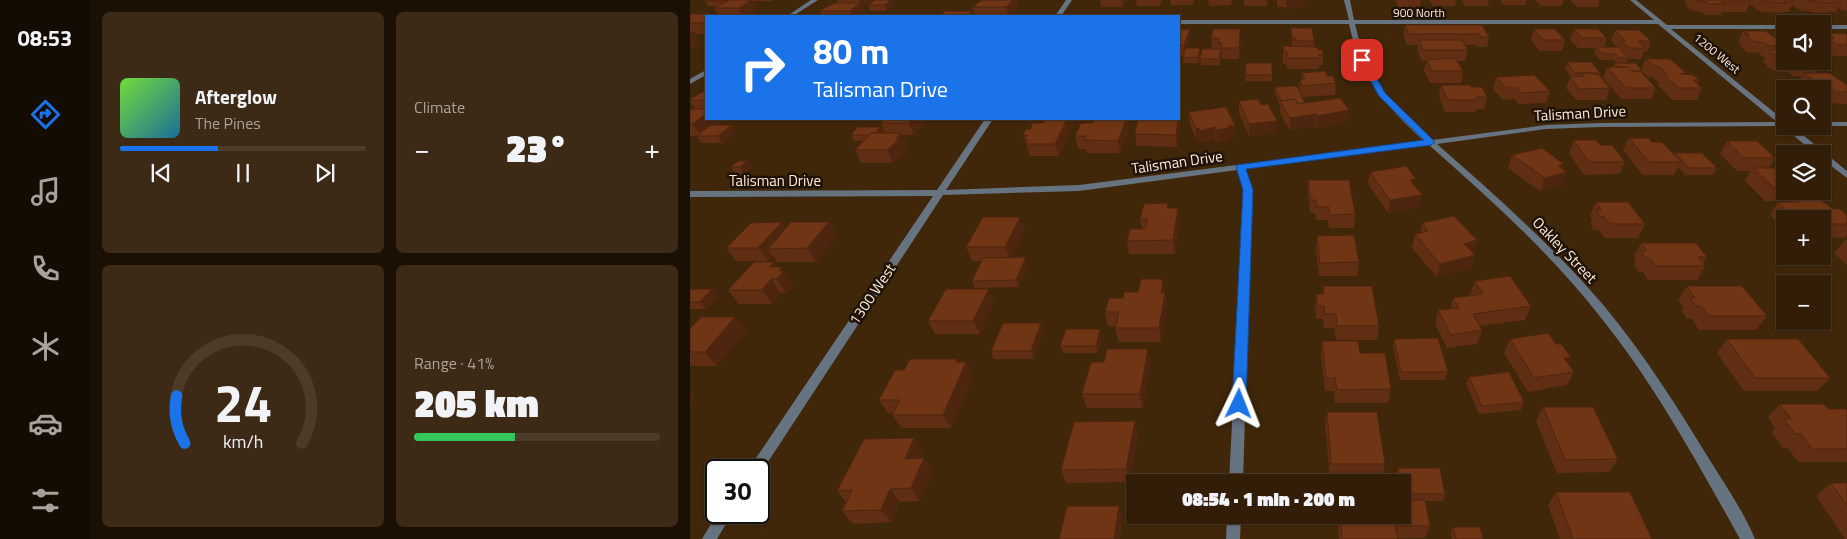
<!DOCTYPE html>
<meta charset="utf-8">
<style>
:root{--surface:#311d08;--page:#3d2a16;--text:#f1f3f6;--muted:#a8a29c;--line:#4c3b29;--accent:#1a73e8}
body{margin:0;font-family:"Titillium Web",sans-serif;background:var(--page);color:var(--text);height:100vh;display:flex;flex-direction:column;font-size:19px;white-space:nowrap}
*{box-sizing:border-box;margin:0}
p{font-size:16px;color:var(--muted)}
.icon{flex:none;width:28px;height:28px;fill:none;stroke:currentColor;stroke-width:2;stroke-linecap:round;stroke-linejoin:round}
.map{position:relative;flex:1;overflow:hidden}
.side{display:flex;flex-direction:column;gap:12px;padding:12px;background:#1b1004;width:600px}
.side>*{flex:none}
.top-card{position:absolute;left:15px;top:15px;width:475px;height:105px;border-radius:0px;box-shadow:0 1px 4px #0004,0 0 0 1px var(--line);background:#1a73e8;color:#fff;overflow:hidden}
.fabs{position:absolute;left:1086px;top:15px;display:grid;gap:10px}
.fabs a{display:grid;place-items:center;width:55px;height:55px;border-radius:0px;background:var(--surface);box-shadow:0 1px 4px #0004,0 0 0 1px var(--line);font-size:25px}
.speed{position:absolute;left:15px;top:459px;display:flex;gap:10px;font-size:25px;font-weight:700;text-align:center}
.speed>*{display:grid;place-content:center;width:65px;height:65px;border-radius:50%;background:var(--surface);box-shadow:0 1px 4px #0004,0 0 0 1px var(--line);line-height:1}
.speed .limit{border:2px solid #111;border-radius:8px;background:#fff;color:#111}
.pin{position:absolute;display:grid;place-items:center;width:42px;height:42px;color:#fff;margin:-21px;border-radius:10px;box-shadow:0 2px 8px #0006}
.me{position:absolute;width:55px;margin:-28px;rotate:2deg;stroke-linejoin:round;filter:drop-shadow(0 0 4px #0008)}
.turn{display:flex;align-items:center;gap:18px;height:105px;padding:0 25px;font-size:22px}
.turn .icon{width:65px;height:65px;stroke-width:2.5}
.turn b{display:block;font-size:35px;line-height:42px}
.big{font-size:38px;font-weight:800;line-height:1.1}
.side .widget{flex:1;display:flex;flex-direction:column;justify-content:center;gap:8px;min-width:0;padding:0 18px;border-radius:8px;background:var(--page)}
.side .dial{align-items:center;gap:0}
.dial svg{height:130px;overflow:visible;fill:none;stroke:var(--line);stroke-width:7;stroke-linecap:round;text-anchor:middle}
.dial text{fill:var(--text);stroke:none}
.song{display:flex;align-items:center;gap:15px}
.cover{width:60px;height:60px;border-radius:8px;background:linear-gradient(135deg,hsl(100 70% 55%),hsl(200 70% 35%))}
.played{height:5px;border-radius:2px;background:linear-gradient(90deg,var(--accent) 40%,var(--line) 40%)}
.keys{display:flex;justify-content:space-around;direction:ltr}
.heat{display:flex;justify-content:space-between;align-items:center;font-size:28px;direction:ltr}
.charge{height:8px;border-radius:4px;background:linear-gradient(90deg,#34c759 41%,var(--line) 0)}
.side .tiles{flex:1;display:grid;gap:12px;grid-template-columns:repeat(2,1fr)}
.trip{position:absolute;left:436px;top:474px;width:285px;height:50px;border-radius:0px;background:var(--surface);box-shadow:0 1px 4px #0004,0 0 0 1px var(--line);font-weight:800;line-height:50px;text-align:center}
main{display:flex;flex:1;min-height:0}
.tabs{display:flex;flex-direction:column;width:90px;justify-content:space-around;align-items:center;background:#140c03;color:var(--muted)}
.tabs .icon{width:35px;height:35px}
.tabs .selected{color:var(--accent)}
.tabs b{font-size:22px;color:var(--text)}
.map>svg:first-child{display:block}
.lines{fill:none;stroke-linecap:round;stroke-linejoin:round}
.street{fill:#667380;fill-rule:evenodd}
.wall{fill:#602e12}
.shaded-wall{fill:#4e250f}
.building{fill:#703515;stroke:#4e250f}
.route{fill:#1a73e8;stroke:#114b97}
.labels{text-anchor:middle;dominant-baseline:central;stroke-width:5;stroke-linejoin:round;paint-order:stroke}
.far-street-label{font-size:12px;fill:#fae9d9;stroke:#1f1308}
.street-label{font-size:15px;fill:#fae9d9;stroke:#1f1308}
</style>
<main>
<nav class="tabs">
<b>08:53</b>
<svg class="icon selected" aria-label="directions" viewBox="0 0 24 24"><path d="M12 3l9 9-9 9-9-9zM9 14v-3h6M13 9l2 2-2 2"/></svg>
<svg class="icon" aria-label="music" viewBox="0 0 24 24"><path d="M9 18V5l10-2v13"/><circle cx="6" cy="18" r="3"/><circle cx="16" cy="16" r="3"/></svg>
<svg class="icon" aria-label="phone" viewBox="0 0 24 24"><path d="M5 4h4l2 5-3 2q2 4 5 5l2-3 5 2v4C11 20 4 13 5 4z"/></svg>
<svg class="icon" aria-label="climate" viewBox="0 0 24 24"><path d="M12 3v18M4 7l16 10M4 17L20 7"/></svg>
<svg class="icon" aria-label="car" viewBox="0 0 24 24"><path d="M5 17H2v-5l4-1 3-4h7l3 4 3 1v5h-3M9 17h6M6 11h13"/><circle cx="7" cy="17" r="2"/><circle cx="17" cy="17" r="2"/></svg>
<svg class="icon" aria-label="filters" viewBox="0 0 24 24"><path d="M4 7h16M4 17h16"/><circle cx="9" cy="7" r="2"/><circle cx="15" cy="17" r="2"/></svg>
</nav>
<section class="side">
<div class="tiles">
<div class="widget">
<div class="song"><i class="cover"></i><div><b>Afterglow</b><p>The Pines</p></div></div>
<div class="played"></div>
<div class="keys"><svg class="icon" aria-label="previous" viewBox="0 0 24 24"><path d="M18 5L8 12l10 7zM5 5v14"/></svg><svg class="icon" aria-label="pause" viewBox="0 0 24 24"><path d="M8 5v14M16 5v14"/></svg><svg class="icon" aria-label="next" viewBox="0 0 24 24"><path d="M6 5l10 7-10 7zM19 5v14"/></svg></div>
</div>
<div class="widget"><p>Climate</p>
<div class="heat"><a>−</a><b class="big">23°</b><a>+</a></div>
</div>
<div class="widget dial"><svg viewBox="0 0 100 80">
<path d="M14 69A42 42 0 1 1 86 69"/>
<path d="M14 69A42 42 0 0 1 9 40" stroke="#1a73e8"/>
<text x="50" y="56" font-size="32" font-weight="700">24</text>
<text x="50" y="72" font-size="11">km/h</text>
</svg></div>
<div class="widget"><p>Range · 41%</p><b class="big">205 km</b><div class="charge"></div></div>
</div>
</section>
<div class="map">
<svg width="1157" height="539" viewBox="0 0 1157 539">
<rect width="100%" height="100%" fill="#41270a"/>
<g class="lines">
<!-- street -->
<path class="street" d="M121,0H128L103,16H97Z
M376,0H382L371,16H365Z
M654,0H660L664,20H964L940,0H946L977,25H1095V29H981L1095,121V126H1102L1157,171V178L1132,159V154H1126L1092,126L910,127L856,129L747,144C805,195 865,248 915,307C953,353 985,403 1016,454C1032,480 1054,512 1065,539H1050C1007,462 964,383 908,314C859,252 798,197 739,145L555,169L562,190L553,482H539L554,190L547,170L389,191L253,195L70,474L69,470H58L243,196L0,197V191L247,190L295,119H303L256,190L389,185L734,141C694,104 671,79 659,24H489V20H659ZM665,24H968L1087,122L910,123L856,125L742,140C700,102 678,81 665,24Z
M1132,25H1157V29H1132Z
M16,70V75L0,84V79Z
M1132,122H1157V126H1132Z
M28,512H43L27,539H12Z
M537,515H551L550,539H536Z"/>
</g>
<!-- wall -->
<path class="wall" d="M16,0H82L81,1H62L67,10L58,16H16V34H5L10,42L0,49V14H28L24,8L28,6H18L15,1Z
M147,0H183L173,7L175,13L171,16H132L129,11L148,3Z
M292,0H328L327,2L328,7L320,16H285L282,7Z
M410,0H436L433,7H411Z
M446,0H472L470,6H447Z
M480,0H504L503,5H481Z
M518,0H542L541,5L519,6Z
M554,0H577V6H554Z
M587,0H615L614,7L596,9L595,7H587Z
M705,0H731L730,7H708Z
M739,0H766L765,6H743Z
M772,0H799L798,6H775Z
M810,0H837L836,5H814Z
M845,0H874L872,6H851Z
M880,0H910L908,7H887Z
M996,0H1101L1103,1V0H1157V11L1152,10L1148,8L1146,12L1127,13L1110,10L1102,5L1098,12H1092L1091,13L1071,12L1059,4L1056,12H1032L1031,15H1015L1012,12L1001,10L996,6L997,4L995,3Z
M178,5H204L197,11H180Z
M715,25H792L799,37L797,47H788L786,45H775L778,50L775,61H767L773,71L771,83H740L734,71L736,61H732L727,51L728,45H717L713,35Z
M601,28L624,41V47L633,54V65H629V69H597L596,64H593V46H602Z
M523,29L551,40L549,59H532L531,54L530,65H511L510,59L522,49L521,38Z
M844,29L875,40L872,51H850L841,40Z
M884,29L917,38L914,47H927L921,41L925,30L961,41L957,52H954L951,59H938L937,63L951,69L956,59L996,73L995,74L1009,80L1007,84L1012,88L1007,100H982L968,85L969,82H968L962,77H958L953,72L952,74L966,88L961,99H931L913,78L917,67H923L925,63H926L923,60H910L904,53L906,48H888L880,40Z
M489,30L500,40L497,48L510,54L509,63H493V56H489Z
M1053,31L1087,39H1095V61H1126L1130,64L1125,73L1157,85V104L1139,103L1132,99V89H1111V88L1107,84L1112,76H1104L1098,72H1089L1080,69L1073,61L1075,57H1073L1069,53L1057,52L1050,46L1051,44L1048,42Z
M1137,33L1157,34V56H1141L1132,51V40Z
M877,62L910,73L909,76L920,88L916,100H886L876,88L880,77H881L875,68Z
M582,63V81H555V75Z
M612,73L637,76L646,83L645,95L612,97L615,103L659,110L658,122L626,128L625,126L600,130L590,113V106L585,93V87L609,90L610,79H612Z
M806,77L860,91L856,103L829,104L824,99L813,100L803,89Z
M751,85L781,87L797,97L794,109H786L785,112H755L749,96Z
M16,90V119L31,121L25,125L47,131L32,143H11L6,136H0V109H5L0,102V99Z
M549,101L587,133L559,136L549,113Z
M499,112L545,137L539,138V141L527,142L525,139L511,143L510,140L507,141L500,124Z
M489,115L490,127L487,147L447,146L445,134Z
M355,119H386L369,156H340L333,135L340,129L353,123Z
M405,119H437L439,129L430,153H397L396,149H388L385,136L403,123Z
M237,120L224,135H212L217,145L214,149L216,152L203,163H171L165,150L173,141H164L161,135L190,127L193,133H195L191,123Z
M939,138L962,142L984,155L985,153L1027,168L1023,175H995L988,167L984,175H953L933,150Z
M884,140L935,162L929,174L894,175L879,153Z
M1037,141L1085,158L1079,168L1095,170V191H1112L1109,196L1143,209L1157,216V235L1155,238L1132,237V219H1095V231L1080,215L1088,202H1099L1100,201H1075L1055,181L1061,171H1047L1030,154Z
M822,155L874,164L873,169L877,172L872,185L850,191L818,168Z
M57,161L62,168L54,174H45L41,167Z
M680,172L725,186L729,208L698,213L678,184Z
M618,180L665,214L664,228H639L638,220H626L625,213H620L618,193Z
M906,202L955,224L948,238H914L909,230H904L900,223L902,219L900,215Z
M479,208H488L490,221L485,254H439L437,241L452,229L450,219Z
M139,222L147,236L126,262H87L83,256L78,261H46L36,248L96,229Z
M732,223L787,240L783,254L781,268L747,277L722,248L725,234L730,233Z
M335,230L322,257L338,265L329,287L285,288L282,281L292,261H282L276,247Z
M627,236L669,262L667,276H629L626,249Z
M1155,240H1157V265L1144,253Z
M951,243L1017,257L1013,264L1015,266L1007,280H958L953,272H948L944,265L946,259L944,256Z
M87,267L102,281H101L103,285L96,293H91L82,304H49L38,290Z
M473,279L477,306L471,342H429L425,328L426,326H418L415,312L433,298L448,292Z
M785,281L841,306L835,320L790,326L792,330L787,344L757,348L745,324L748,310L760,309L763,298L781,295L780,294Z
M633,286L689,326L687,340H646L644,328H634L633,319H626L625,308L626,294H632Z
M997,286L1077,316L1066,330H1009L1002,319H997L992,311L994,308L988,300Z
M0,289L28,296L16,309H0Z
M304,302L290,334H245L238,321Z
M351,323L354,330L344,359H304L301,351Z
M0,329L57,330L27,366H0Z
M412,336L408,353H373L370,346Z
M704,339L758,372L755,380H710L703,346Z
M820,339L866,344L881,357L878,363L884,372L877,385L838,392L814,353Z
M1037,339L1140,378L1127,391H1054L1027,353Z
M632,341L701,389L698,403H645L644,391H635L631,355Z
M269,362H276L283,376L261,428H212L202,415L203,413H198L189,400L214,370Z
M461,363L453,408H397L392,394Z
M779,377L834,402L831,410L789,414L776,384Z
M1090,404L1138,409H1157V462H1108L1098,448H1092L1082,432L1085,428L1078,417Z
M853,407L928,459L919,472L867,473L846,421Z
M637,412L695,464L692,477H640L635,426Z
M448,435L440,482L376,483L371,470Z
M224,438L233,452L230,458H234L243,471L230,501L210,502L201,522L163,524L152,511L156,502L147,491Z
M708,468L755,494L753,501H735L740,526L735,538L649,539L647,515H712V482H707L706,475Z
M1141,483H1157V539H1155L1126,496Z
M866,492L962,539H870L858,505Z
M763,527L793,539H762L760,533Z"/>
<!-- shaded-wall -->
<path class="shaded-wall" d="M61,0H62L67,10L58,16H53L49,8Z
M170,0H183L173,7L175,13L171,16H163L160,11L171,3Z
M202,0L204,5L197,11L195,5Z
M323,0H328L327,2L328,7L320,16H318L316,7Z
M432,0H436L433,7Z
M596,0H615L614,7L596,9Z
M282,11L283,16H277Z
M500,29V40L495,56L494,45Z
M550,29L551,40L549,59V48Z
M3,31L10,42L0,49V33Z
M510,48V54L509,63L508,57Z
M659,110L658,122L626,128L627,116Z
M16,114V119H30L31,121L11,136L2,124Z
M626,114L625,126L600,130V118Z
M489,115L490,127L487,147L486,135Z
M222,119H236L237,120L224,135L219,123Z
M377,119H386L369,156L365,144Z
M436,119H437L439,129L430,153L428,141Z
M587,121V133L559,136V124Z
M42,125L47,131L32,143L28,136Z
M545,125V137L539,138V141L527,142L526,130L538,126Z
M190,127L193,133L183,135Z
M525,127V139L511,143L510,131Z
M509,128L510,140L507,141L506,129Z
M211,133L217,145L214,149L216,152L203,163L197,150Z
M57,161L62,168L54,174L50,167Z
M874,164L871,174L877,172L872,185L850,191L855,178L868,166Z
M726,179L724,192L720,180Z
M732,195L729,208L698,213L700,200Z
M488,208L490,221L485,254L483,240Z
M330,217L335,230L320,261L315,247Z
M92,222L100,236L78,249L83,256L78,261L68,248Z
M139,222L147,236L126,262L117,248Z
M787,240L783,254L774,244Z
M785,255L781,268L747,277L750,264Z
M336,257L338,265L329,287L326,280Z
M84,262L90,270L92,267L102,281H101L103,285L96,293L79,267Z
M81,279L91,293L82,304L72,290Z
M473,279L477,306L471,342L469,328L471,293Z
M22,289L28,296L16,309L10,302Z
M299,289L304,302L290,334L283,321Z
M45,317L57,330L27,366L15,352Z
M351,323L354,330L344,359L341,351Z
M410,329L412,336L408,353L406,346Z
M458,349L461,363L453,408L450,394Z
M881,357L874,371V358Z
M267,359L273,370L276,362L283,376L261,428L253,415L265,362Z
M0,391L7,397L0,405Z
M445,421L448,435L440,482L436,469Z
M224,438L233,452L224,472L215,459Z
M234,458L243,471L230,501L221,488Z
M200,489L210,502L201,522L191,510Z
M429,506L434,518L430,539H424Z"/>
<!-- building -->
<path class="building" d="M16,0H39L38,1H15Z
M39,0H61L49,8H24Z
M185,0H201L195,5H178Z
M292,0H323L316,7H282Z
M1005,0H1058L1061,2H1031L1035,4H1020L1016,2Z
M1073,0H1101L1103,2H1094L1097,3L1076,2Z
M1116,0H1148L1152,2L1133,3Z
M144,3H171L160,11H129Z
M255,11H282L277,16H250Z
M0,14H29L25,16H16V23H0Z
M288,15H317L316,16H286Z
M715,25H792L799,37H790L789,34H719Z
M601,28H622L624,41H605V38H602Z
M500,29L494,45H489V30Z
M523,29H550L549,48H531L532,43H528L529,38H521Z
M844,29H865L875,40H853Z
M884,29H908L917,38H892Z
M925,30H949L961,41H948L956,48H939L931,41H936Z
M1053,31H1075L1087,39H1095V46H1079L1075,43L1063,41L1055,35H1060Z
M1137,33L1157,34V45H1147L1136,38H1144Z
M729,40H772L778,50H733Z
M593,46L627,47L628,50H633V54H629V58H597V52H594Z
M906,47H928L939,58H929L925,54H913Z
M495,48H510L508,57L493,58Z
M512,49H531L529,59H510Z
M1079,50H1095V60L1087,58Z
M765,58L773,71H742L736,60Z
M956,59H980L996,73L989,74L1003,75L1009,80H1003L1012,88H988L973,74H977L973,70L966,65H963Z
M1106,61H1126L1130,64H1111Z
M877,62H901L910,73H885Z
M556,63H582V75H555Z
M925,63H945L953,71H942L938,67H928Z
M917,67H938L942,71H950L966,88H936Z
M635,71L637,76H643L646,83L612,86L610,79H615L612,73Z
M891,73H901L909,75L920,88L890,89L880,77L894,76Z
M1114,73H1139L1157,85V92H1146L1140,87L1126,85L1117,79H1122Z
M844,75L860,91L832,93L827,88H816L806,77Z
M751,85H780L781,87H792L797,97H786L788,100H758Z
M607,86L615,103L608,104L605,99L591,101L585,87Z
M16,90V100H0V99Z
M650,98L659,110L627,116L626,114L600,118L590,101L605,99L608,104Z
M568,99L571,105L578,104L587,121L559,124L549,101Z
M536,107L545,125L538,126L539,128L526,130L525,127L510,131L509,128L506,129L499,112Z
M0,109H16V114L2,124H0Z
M195,119H222L219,123H191Z
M355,119H377L365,144H336L338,140H334L337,135H333L336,129H340L343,123H353Z
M405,119H436L428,141L394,140L396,136H385L391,123H403Z
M448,119H488L486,135L445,134Z
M21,125H42L28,136H6Z
M168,127H190L185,133H181L179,135H161Z
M181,133H211L206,139H210L197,150H165Z
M939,138H958L962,142H972L991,162H959Z
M884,140H906L910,145H922L935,162H899Z
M1037,141H1067L1085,158H1054Z
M852,148L874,164L868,166L877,172L855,178L822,155Z
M985,153H1012L1027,168H999Z
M48,161H57L50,167H41Z
M716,166L726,179L720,180L732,195L700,200L680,172Z
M1063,168H1092L1095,170V188H1084Z
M618,180H659L665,214L640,215L639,207H627L626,200H621Z
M1103,196H1125L1143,209H1150L1157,216V224H1132V219H1105L1088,202H1109Z
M906,202H938L955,224H920L914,217H910L906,210H911Z
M478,203L477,208H488L483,240L437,241L440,229H455L458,219H450L454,204Z
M764,216L787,240L774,244L785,255L750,264L725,234L738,231L732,223Z
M293,217H330L315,247H276Z
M92,222L68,248H36L61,223Z
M101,222H139L117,248L78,249Z
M664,235L669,262L630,263L627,236Z
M951,243H1006L1017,257H1008L1015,266H966L960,258H955L951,251H957Z
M336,257L326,280L282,281L293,258Z
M64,262H84L79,267H92L89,271H94L87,279H81L72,290H38Z
M820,276L841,306L783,314L792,330L761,335L748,310L769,308L763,298L793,294L785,281Z
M451,279H473L471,293H475L469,328H425L429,312H415L419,298H433L434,292H448Z
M633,286H682L689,326H647L646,314H635L634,306H627L626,294H634Z
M997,286H1052L1077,316H1019L1011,306H1006L1000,298H1005Z
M0,289H22L10,302H0Z
M256,289H299L283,321H238Z
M11,317H45L15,352H0V329Z
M313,323H351L341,351H301Z
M376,329H410L406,346H370Z
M858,333L866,344H871L881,357L874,358L884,372L844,378L820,339Z
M748,338L758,372H711L704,339Z
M1037,339H1108L1140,378H1065Z
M632,341H668L670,353H695L701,389L647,390L645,378H636Z
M417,349H458L450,394H392L401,362H414Z
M220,359H267L265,362H276L253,415H202L210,400H189L205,370H214Z
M819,372L834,402L792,406L779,377Z
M1090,404H1134L1138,409H1157V449H1122L1111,434H1105L1094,419H1101Z
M853,407H903L928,459L875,460Z
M637,412H687L695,464H641Z
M445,421L436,469L371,470L384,422Z
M224,438L215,459L234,458L221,488L200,489L191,510L152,511L162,490L147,491L174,439Z
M708,468H750L755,494H712V482H710Z
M1141,483H1157V506Z
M866,492H940L962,539H883Z
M712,500H735L740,526H705L708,539H652L650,515H712Z
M377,506H429L424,539H369Z
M763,527H790L793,539H766Z"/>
<!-- route -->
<path class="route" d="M670,58H675L695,93L745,142L741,145L556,169L563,190L556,404L554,408L549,410L544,408L542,404L553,190L546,167L547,165L734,140L689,96L669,60Z"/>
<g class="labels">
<!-- far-street labels -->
<g class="far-street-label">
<text x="729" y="12">900 North</text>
<text transform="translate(1027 53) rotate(39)">1200 West</text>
</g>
<!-- street labels -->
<g class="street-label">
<text transform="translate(890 113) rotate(-3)">Talisman Drive</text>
<text transform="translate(487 162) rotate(-8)">Talisman Drive</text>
<text x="85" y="180">Talisman Drive</text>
<text transform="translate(875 250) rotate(46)">Oakley Street</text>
<text transform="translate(182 294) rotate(-56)">1300 West</text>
</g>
</g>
</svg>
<div class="fabs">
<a><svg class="icon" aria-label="sound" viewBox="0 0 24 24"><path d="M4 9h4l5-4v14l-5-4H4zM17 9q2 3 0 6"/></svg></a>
<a><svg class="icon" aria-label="search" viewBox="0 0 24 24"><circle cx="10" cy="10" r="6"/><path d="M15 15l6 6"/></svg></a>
<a><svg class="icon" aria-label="layers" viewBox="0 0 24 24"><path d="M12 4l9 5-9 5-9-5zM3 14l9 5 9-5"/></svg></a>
<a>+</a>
<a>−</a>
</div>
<div class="speed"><div class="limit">30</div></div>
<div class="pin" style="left:672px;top:60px;background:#d93025"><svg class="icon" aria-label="arrive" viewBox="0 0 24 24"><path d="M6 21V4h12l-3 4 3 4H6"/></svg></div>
<svg class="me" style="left:549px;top:404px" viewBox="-20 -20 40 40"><path d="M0-17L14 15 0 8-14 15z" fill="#1a73e8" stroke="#fff" stroke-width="4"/></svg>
<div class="trip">08:54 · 1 min · 200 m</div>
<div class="top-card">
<div class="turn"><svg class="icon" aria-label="right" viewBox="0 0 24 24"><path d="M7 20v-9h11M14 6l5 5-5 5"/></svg><div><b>80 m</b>Talisman Drive</div></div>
</div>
</div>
</main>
